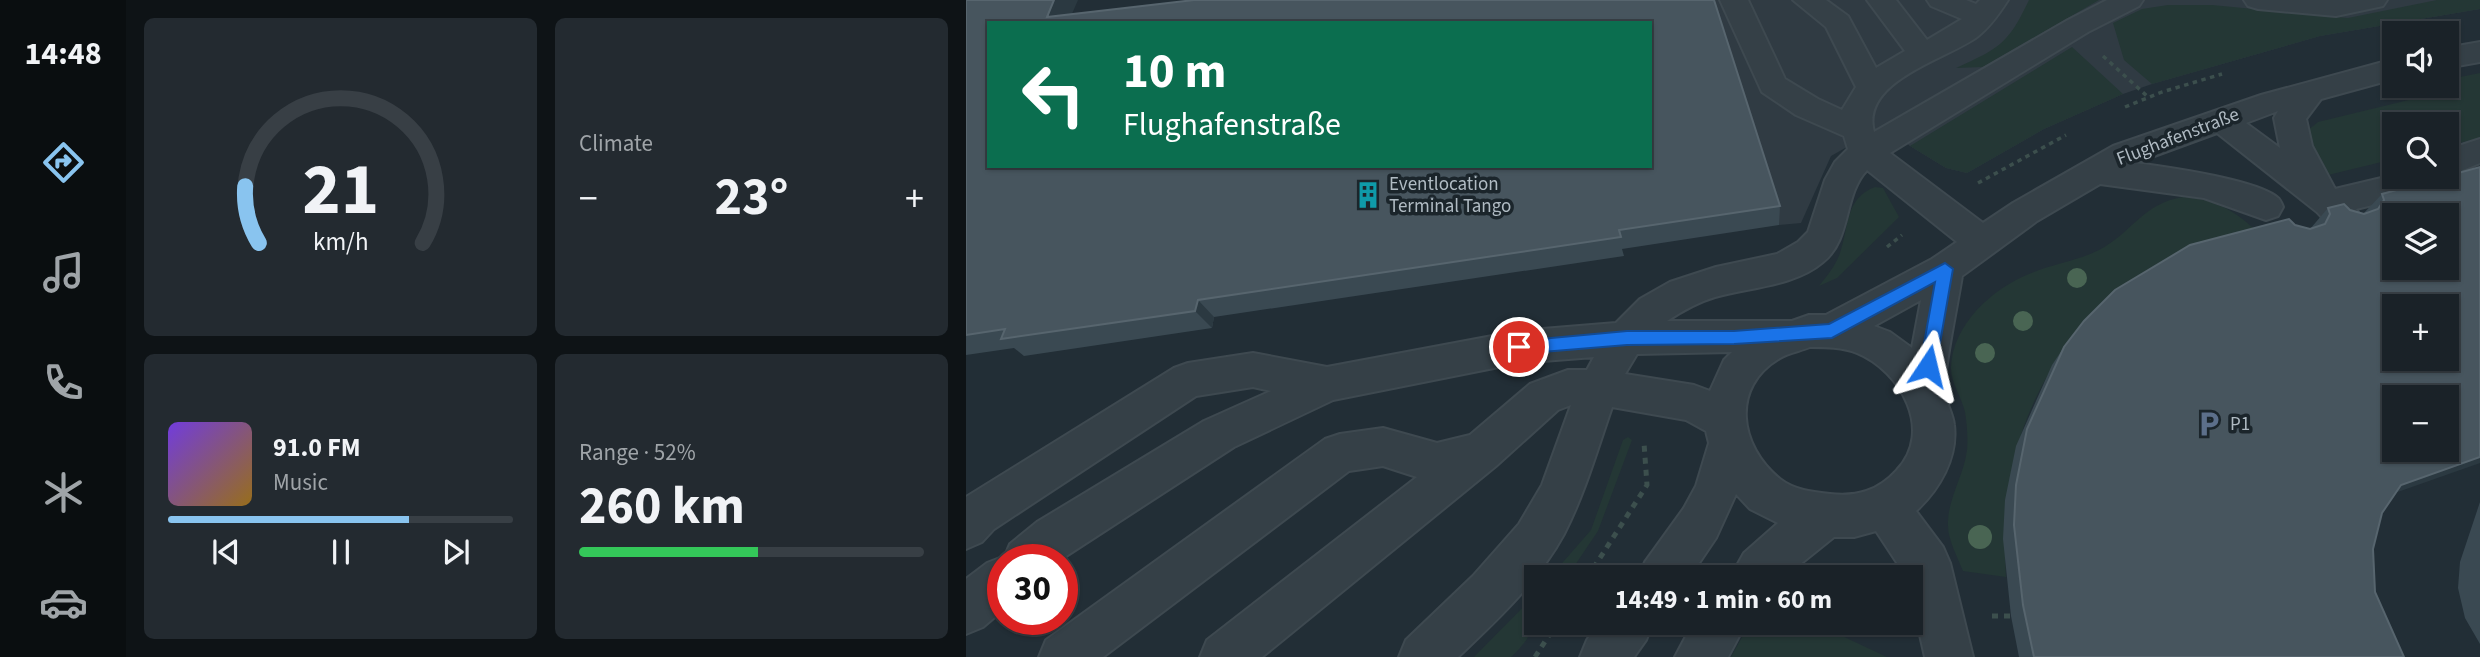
<!DOCTYPE html>
<meta charset="utf-8">
<style>
:root{--surface:#1a2228;--page:#232a30;--text:#f1f3f6;--muted:#9fa4a8;--line:#383f45;--accent:#89c4ef}
body{margin:0;font-family:"Source Sans 3",sans-serif;background:var(--page);color:var(--text);height:100vh;display:flex;flex-direction:column;font-size:26px;white-space:nowrap}
*{box-sizing:border-box;margin:0}
p{font-size:23px;color:var(--muted)}
.icon{flex:none;width:38px;height:38px;fill:none;stroke:currentColor;stroke-width:2;stroke-linecap:round;stroke-linejoin:round}
.map{position:relative;flex:1;overflow:hidden}
.panel{display:flex;flex-direction:column;gap:18px;padding:18px;background:#0e1316;width:840px}
.panel>*{flex:none}
.guide{position:absolute;left:21px;top:21px;width:665px;height:147px;border-radius:0px;box-shadow:0 2px 5px #0004,0 0 0 2px var(--line);background:#0b6e4f;color:#fff;overflow:hidden}
.tools{position:absolute;left:1416px;top:21px;display:grid;gap:14px}
.tools a{display:grid;place-items:center;width:77px;height:77px;border-radius:0px;background:var(--surface);box-shadow:0 2px 5px #0004,0 0 0 2px var(--line);font-size:35px}
.speed{position:absolute;left:21px;top:544px;display:flex;gap:14px;font-size:35px;font-weight:700;text-align:center}
.speed>*{display:grid;place-content:center;width:91px;height:91px;border-radius:50%;background:var(--surface);box-shadow:0 2px 5px #0004,0 0 0 2px var(--line);line-height:1}
.speed .limit{border:10px solid #d22;background:#fff;color:#111}
.pin{position:absolute;display:grid;place-items:center;width:60px;height:60px;color:#fff;margin:-30px;border:4px solid #fff;border-radius:50%;box-shadow:0 2px 7px #0007}
.me{position:absolute;width:77px;margin:-38px;rotate:10deg;stroke-linejoin:round;filter:drop-shadow(0 0 5px #0008)}
.turn{display:flex;align-items:center;gap:24px;height:147px;padding:0 21px;font-size:32px}
.turn .icon{width:91px;height:91px;stroke-width:2.5}
.turn b{display:block;font-size:49px;line-height:60px}
.big{font-size:52px;font-weight:700;line-height:1.1}
.panel .tile{flex:1;display:flex;flex-direction:column;justify-content:center;gap:10px;min-width:0;padding:0 24px;border-radius:10px;background:var(--page)}
.panel .dial{align-items:center;gap:0}
.dial svg{height:182px;overflow:visible;fill:none;stroke:var(--line);stroke-width:7;stroke-linecap:round;text-anchor:middle}
.dial text{fill:var(--text);stroke:none}
.song{display:flex;align-items:center;gap:21px}
.cover{width:84px;height:84px;border-radius:10px;background:linear-gradient(135deg,hsl(260 70% 55%),hsl(40 70% 35%))}
.played{height:7px;border-radius:4px;background:linear-gradient(90deg,var(--accent) 70%,var(--line) 70%)}
.keys{display:flex;justify-content:space-around;direction:ltr}
.heat{display:flex;justify-content:space-between;align-items:center;font-size:38px;direction:ltr}
.charge{height:10px;border-radius:5px;background:linear-gradient(90deg,#34c759 52%,var(--line) 0)}
.panel .tiles{flex:1;display:grid;gap:18px;grid-template-columns:repeat(2,1fr)}
.trip{position:absolute;left:558px;top:565px;width:399px;height:70px;border-radius:0px;background:var(--surface);box-shadow:0 2px 5px #0004,0 0 0 2px var(--line);font-weight:700;line-height:70px;text-align:center}
main{display:flex;flex:1;min-height:0}
.menu{display:flex;flex-direction:column;width:126px;justify-content:space-around;align-items:center;background:#0a0e10;color:var(--muted)}
.menu .icon{width:49px;height:49px}
.menu .current{color:var(--accent)}
.menu b{font-size:32px;color:var(--text)}
.map>svg:first-child{display:block}
.airport{fill:#303b43}
.green{fill:#243735}
.lines{fill:none;stroke-linecap:round;stroke-linejoin:round}
.minor-casing{stroke:#3e4950;stroke-width:4}
.path-far1{stroke:#3c4f4d;stroke-width:3.5;stroke-dasharray:4.5 4.5;stroke-linecap:butt}
.path{stroke:#3c4f4d;stroke-width:5;stroke-dasharray:6 6;stroke-linecap:butt}
.minor{fill:#354047;fill-rule:evenodd}
.tree{fill:#496553}
.wall{fill:#3a4952}
.shaded-wall{fill:#2b3941}
.building{fill:#47555e;stroke:#57656e;stroke-width:2;fill-rule:evenodd}
.route{fill:#1a73e8;stroke:#114b97;stroke-width:2}
.labels{text-anchor:middle;dominant-baseline:central;stroke-width:7;stroke-linejoin:round;paint-order:stroke}
.street-label{font-size:19px;fill:#b0bbc3;stroke:#1b252b}
.poi-label{font-size:19px;fill:#b0bbc3;stroke:#1b252b;text-anchor:start}
</style>
<main>
<nav class="menu">
<b>14:48</b>
<svg class="icon current" aria-label="directions" viewBox="0 0 24 24"><path d="M12 3l9 9-9 9-9-9zM9 14v-3h6M13 9l2 2-2 2"/></svg>
<svg class="icon" aria-label="music" viewBox="0 0 24 24"><path d="M9 18V5l10-2v13"/><circle cx="6" cy="18" r="3"/><circle cx="16" cy="16" r="3"/></svg>
<svg class="icon" aria-label="phone" viewBox="0 0 24 24"><path d="M5 4h4l2 5-3 2q2 4 5 5l2-3 5 2v4C11 20 4 13 5 4z"/></svg>
<svg class="icon" aria-label="climate" viewBox="0 0 24 24"><path d="M12 3v18M4 7l16 10M4 17L20 7"/></svg>
<svg class="icon" aria-label="car" viewBox="0 0 24 24"><path d="M5 17H2v-5l4-1 3-4h7l3 4 3 1v5h-3M9 17h6M6 11h13"/><circle cx="7" cy="17" r="2"/><circle cx="17" cy="17" r="2"/></svg>
</nav>
<section class="panel">
<div class="tiles">
<div class="tile dial"><svg viewBox="0 0 100 80">
<path d="M14 69A42 42 0 1 1 86 69"/>
<path d="M14 69A42 42 0 0 1 8 44" stroke="#89c4ef"/>
<text x="50" y="56" font-size="32" font-weight="700">21</text>
<text x="50" y="72" font-size="11">km/h</text>
</svg></div>
<div class="tile"><p>Climate</p>
<div class="heat"><a>−</a><b class="big">23°</b><a>+</a></div>
</div>
<div class="tile">
<div class="song"><i class="cover"></i><div><b>91.0 FM</b><p>Music</p></div></div>
<div class="played"></div>
<div class="keys"><svg class="icon" aria-label="previous" viewBox="0 0 24 24"><path d="M18 5L8 12l10 7zM5 5v14"/></svg><svg class="icon" aria-label="pause" viewBox="0 0 24 24"><path d="M8 5v14M16 5v14"/></svg><svg class="icon" aria-label="next" viewBox="0 0 24 24"><path d="M6 5l10 7-10 7zM19 5v14"/></svg></div>
</div>
<div class="tile"><p>Range · 52%</p><b class="big">260 km</b><div class="charge"></div></div>
</div>
</section>
<div class="map">
<svg width="1514" height="657" viewBox="0 0 1514 657">
<rect width="100%" height="100%" fill="#222e36"/>
<!-- airport -->
<path class="airport" d="M742,0H1514V9L1354,36L1186,84L1157,94L1078,129L1001,173L980,168L944,146L918,126L865,156L835,223L813,225Z"/>
<!-- green -->
<path class="green" d="M1063,0H1133L1017,67L990,68C1034,48 1042,44 1063,0Z
M1471,0H1514V9L1354,36L1186,84L1158,60L1147,23L1176,9L1202,5H1246L1382,18Z
M1106,47L1157,94L1078,129L1001,173L980,168L944,146Z
M1514,73V138L1481,146L1480,124H1428V159L1362,175L1343,156L1341,131L1352,122L1455,97L1474,86H1480L1481,82L1484,79Z
M909,187L917,188L933,217L871,278L853,286C861,276 870,265 874,253C883,227 879,198 909,187Z
M1217,197C1251,199 1278,215 1299,241L1106,340C1051,410 1034,489 1040,577L997,571C992,558 982,540 982,526C981,499 998,476 1001,450C1002,439 1001,423 999,412C996,398 984,381 985,367C987,324 1026,289 1063,274C1086,264 1111,261 1133,250C1166,233 1177,203 1217,197Z
M662,437L666,440L632,531L601,577H584L625,530L657,440Z
M570,594C571,622 567,637 545,657H508Z
M784,623H854L874,635L921,657H765Z"/>
<g class="lines">
<defs>
<path id="minor" d="M754,0H782L819,79L852,99L876,110L890,87L860,27L827,0H860L882,16L910,68L939,51L901,0H930L961,40L996,19L965,6L961,0H1000L1010,4L1014,0H1042C1033,14 1024,27 1011,37C979,60 894,81 908,132L1102,20L1141,0H1177L1173,6L1122,32L924,153L1017,223L1047,203L1147,146L1295,95L1428,59V79L1355,99L1340,119L1346,146L1369,189L1428,175L1479,177L1474,186L1465,191L1390,209L1396,219L1390,228L1378,232L1366,228L1351,212L1251,133L1169,163C1199,167 1290,179 1312,198C1313,198 1317,206 1317,207L1312,216L1300,220L1238,198L1134,184L1071,221L996,276C990,313 981,352 978,389C978,400 987,413 988,425C992,458 973,490 950,511L977,547L984,563L1007,657H959L945,595V578H941L910,531L888,537H868L817,578H764L778,553L812,523L784,509L770,494L750,538L723,578H672L679,562L718,508L730,486L743,443L740,431L720,420L646,407C631,450 619,493 598,534C572,582 531,620 492,657H433L440,640L507,576L553,524L576,485L605,405L592,410L530,466L296,657H234L241,640L451,477L417,466L383,471L137,657H73L80,640L359,439L374,434L417,428L471,443L504,435L564,384L602,370H621L628,357L553,363L367,400L268,447L94,560H37V610L17,627L0,634V579L21,563L39,556L44,544L71,522L238,421L305,391L287,387L230,396L28,529L16,542L0,549V497L208,368L222,363L287,353L361,367L553,331L650,323L674,299L704,282L750,267L811,254L832,242L842,232L859,180L869,162L882,149L878,136L830,115L796,92ZM1312,111L1308,118L1314,148L1280,123ZM901,170L991,242L966,259L860,315H843L826,321H701C716,311 732,302 749,297C784,287 829,286 857,262C886,239 877,195 901,170ZM955,300L946,348L924,332L908,326ZM844,347C859,347 877,347 891,353C935,371 968,431 931,470C912,491 891,497 864,494C846,492 828,490 814,479C773,446 764,387 814,358C822,353 834,351 844,347ZM766,352L758,360L744,391L728,385L659,374L671,354Z
M1278,0H1421L1417,6L1370,16L1292,9L1282,6Z
M1514,42V62L1480,68V48Z
M1514,139V163L1480,177H1479L1480,150Z
M633,623H687L680,640L668,657H614L621,640Z
M727,623H780L762,657H709Z"/>
</defs>
<!-- minor casing -->
<use href="#minor" class="minor-casing"/>
<!-- path-far1 -->
<path class="path-far1" d="M1438,33L1457,29
M1137,56L1182,97
M1159,107L1196,92L1256,74
M1012,183L1100,135
M921,247L936,235"/>
<!-- path -->
<path class="path" d="M621,578L681,485L678,443
M1026,616H1045
M569,657L591,623"/>
<!-- minor -->
<use href="#minor" class="minor"/>
</g>
<!-- trees -->
<g class="tree">
<circle cx="1111" cy="278" r="10"/>
<circle cx="1057" cy="321" r="10"/>
<circle cx="1019" cy="353" r="10"/>
<circle cx="1014" cy="537" r="12"/>
</g>
<!-- wall -->
<path class="wall" d="M0,0L106,14L814,206L813,225L656,249L658,256L248,317L246,328L58,356L48,348L0,355Z
M1478,177L1430,493L1416,513L1407,549L1409,592L1438,657H1053L1045,616L1037,539L1039,500L1050,446L1086,365L1098,347L1329,225L1344,229L1362,208L1384,210L1397,214L1416,194Z
M1514,502V644L1499,618L1492,588L1494,562Z"/>
<!-- shaded-wall -->
<path class="shaded-wall" d="M88,0H112L102,23L81,17Z
M232,300L248,317L246,328L229,311Z
M1514,457V463L1409,500L1435,485Z"/>
<!-- building -->
<path class="building" d="M0,0H88L81,17L228,0H748L814,206L653,230L655,237L232,300L229,311L35,339L39,329L0,335ZM23,23H684V166H23Z
M1514,167V457L1435,485L1416,513L1407,549L1409,592L1438,657H1068L1057,605L1048,525L1050,485L1061,429L1098,347L1118,321L1149,290L1224,245L1323,219L1329,225L1344,229L1359,224L1364,214L1362,208L1378,204L1384,210L1398,214L1412,209L1418,200L1416,194ZM1428,215H1480V268H1428ZM1428,306H1480V359H1428ZM1428,397H1480V450H1428Z"/>
<!-- route -->
<path class="route" d="M979,263L987,269L970,366L968,371H956L954,366L969,282L866,338L768,344L661,345L553,354L548,352L545,347L548,343L553,341L661,331H768L863,324Z"/>
<!-- icons -->
<defs>
<symbol id="building-bare" viewBox="-9 -9 18 18"><path d="M-4-6H4V6H1V3H-1V6H-4ZM-2.5-4.3h1.7v1.8h-1.7ZM.8-4.3h1.7v1.8H.8ZM-2.5-1h1.7V.8h-1.7ZM.8-1h1.7V.8H.8Z" fill="#0f9aa8" stroke="#1b252b" stroke-width="2.5" paint-order="stroke"/></symbol>
<symbol id="parking-bare" viewBox="-9 -9 18 18"><path d="M-3.5-5.5H1a3.5 3.5 0 0 1 0 7H-1V5.5H-3.5ZM-1-3.4V-.6H.8a1.4 1.4 0 0 0 0-2.8Z" fill="#5c6f8a" stroke="#1b252b" stroke-width="2.5" paint-order="stroke"/></symbol>
</defs>
<g fill-rule="evenodd">
<use href="#building-bare" x="383" y="176" width="38" height="38"/>
<use href="#parking-bare" x="1224" y="405" width="38" height="38"/>
</g>
<g class="labels">
<!-- street labels -->
<g class="street-label">
<text transform="translate(1212 137) rotate(-21)">Flughafenstraße</text>
</g>
<!-- poi labels -->
<g class="poi-label">
<text x="423" y="184">Eventlocation<tspan x="423" dy="22">Terminal Tango</tspan></text>
<text x="1264" y="424">P1</text>
</g>
</g>
</svg>
<div class="tools">
<a><svg class="icon" aria-label="sound" viewBox="0 0 24 24"><path d="M4 9h4l5-4v14l-5-4H4zM17 9q2 3 0 6"/></svg></a>
<a><svg class="icon" aria-label="search" viewBox="0 0 24 24"><circle cx="10" cy="10" r="6"/><path d="M15 15l6 6"/></svg></a>
<a><svg class="icon" aria-label="layers" viewBox="0 0 24 24"><path d="M12 4l9 5-9 5-9-5zM3 14l9 5 9-5"/></svg></a>
<a>+</a>
<a>−</a>
</div>
<div class="speed"><div class="limit">30</div></div>
<div class="pin" style="left:553px;top:347px;background:#d93025"><svg class="icon" aria-label="arrive" viewBox="0 0 24 24"><path d="M6 21V4h12l-3 4 3 4H6"/></svg></div>
<svg class="me" style="left:962px;top:366px" viewBox="-20 -20 40 40"><path d="M0-17L14 15 0 8-14 15z" fill="#1a73e8" stroke="#fff" stroke-width="4"/></svg>
<div class="trip">14:49 · 1 min · 60 m</div>
<div class="guide">
<div class="turn"><svg class="icon" aria-label="left" viewBox="0 0 24 24"><path d="M17 20v-9H6M10 6l-5 5 5 5"/></svg><div><b>10 m</b>Flughafenstraße</div></div>
</div>
</div>
</main>
